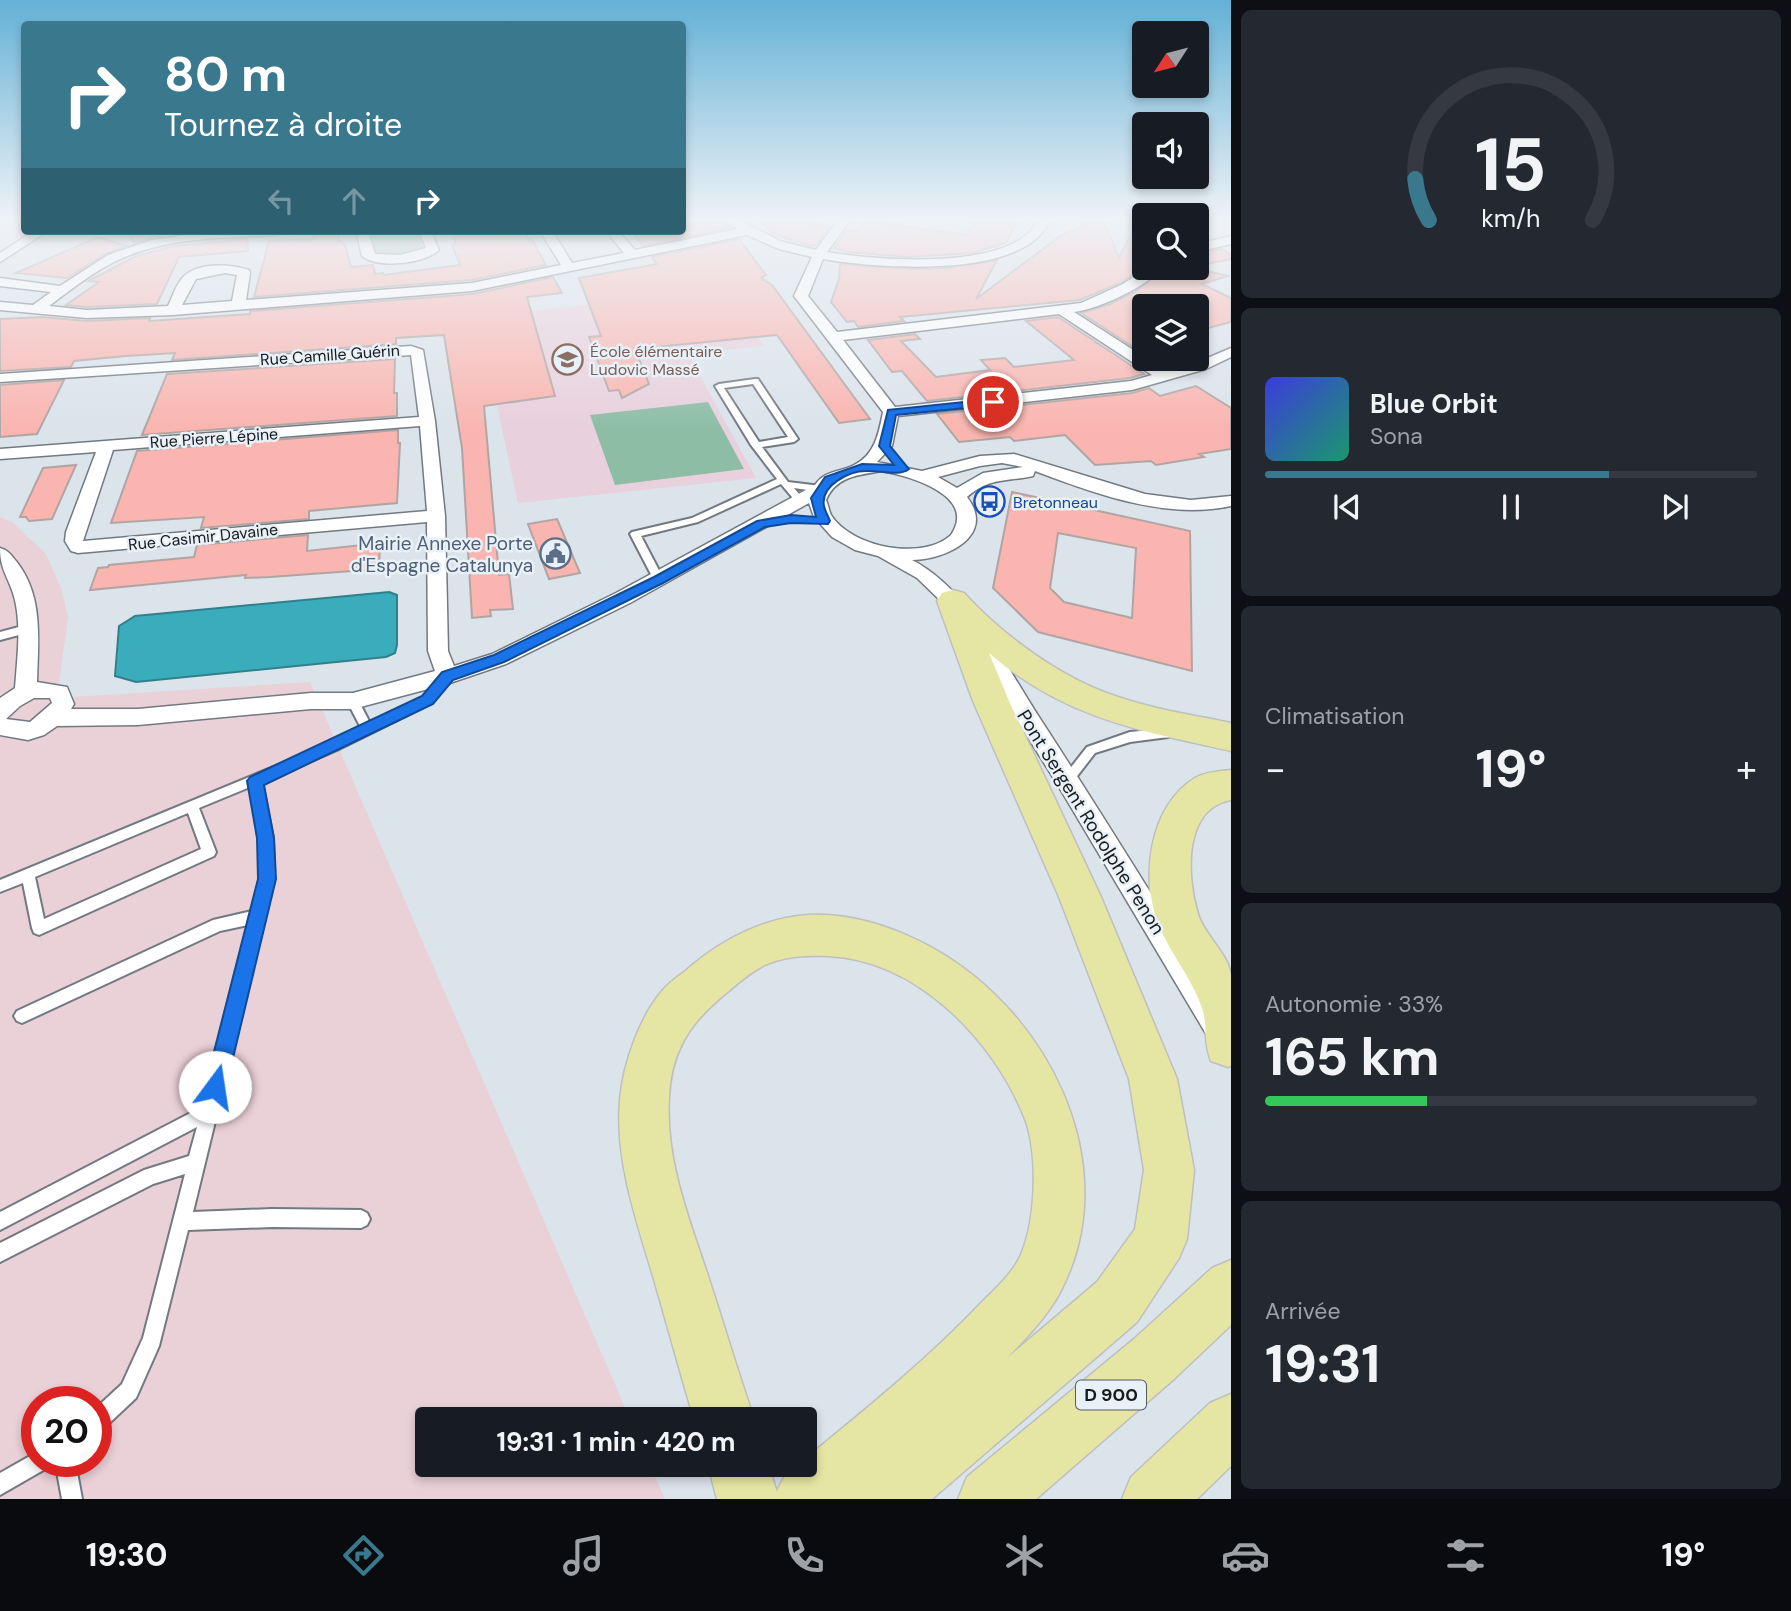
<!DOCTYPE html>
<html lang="fr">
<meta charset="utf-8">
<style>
:root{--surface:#171b24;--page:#242831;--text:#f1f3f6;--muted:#9ea1a6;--line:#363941;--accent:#39788d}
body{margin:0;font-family:"DM Sans",sans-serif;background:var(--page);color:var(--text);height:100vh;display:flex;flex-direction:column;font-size:26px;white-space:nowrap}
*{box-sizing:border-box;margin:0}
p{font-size:23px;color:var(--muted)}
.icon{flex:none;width:38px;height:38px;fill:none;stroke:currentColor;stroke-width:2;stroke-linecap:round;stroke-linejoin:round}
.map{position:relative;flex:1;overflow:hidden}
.details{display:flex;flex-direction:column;gap:10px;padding:10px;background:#0d0f14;width:560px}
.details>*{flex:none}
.banner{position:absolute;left:21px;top:21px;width:665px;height:214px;border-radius:7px;box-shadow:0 4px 10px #0003;background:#39788d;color:#fff;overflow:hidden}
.needle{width:46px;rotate:234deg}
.fabs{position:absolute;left:1132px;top:21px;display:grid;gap:14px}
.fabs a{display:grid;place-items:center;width:77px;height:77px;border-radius:7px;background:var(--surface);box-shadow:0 4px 10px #0003;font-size:35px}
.speed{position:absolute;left:21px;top:1386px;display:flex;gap:14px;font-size:35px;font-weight:700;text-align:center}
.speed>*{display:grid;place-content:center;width:91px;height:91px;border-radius:50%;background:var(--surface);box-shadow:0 4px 10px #0003;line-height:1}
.speed .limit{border:10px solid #d22;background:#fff;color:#111}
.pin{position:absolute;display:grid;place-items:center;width:60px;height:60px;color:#fff;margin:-30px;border:4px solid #fff;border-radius:50%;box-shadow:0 2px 7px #0007}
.me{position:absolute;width:77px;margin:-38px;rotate:14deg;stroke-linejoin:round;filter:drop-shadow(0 0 5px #0008)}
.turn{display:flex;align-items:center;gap:24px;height:147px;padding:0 28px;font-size:32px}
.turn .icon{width:91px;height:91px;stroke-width:2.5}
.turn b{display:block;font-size:49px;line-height:60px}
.lanes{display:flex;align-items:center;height:66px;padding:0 28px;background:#0003;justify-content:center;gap:35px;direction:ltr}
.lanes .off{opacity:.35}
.big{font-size:52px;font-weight:700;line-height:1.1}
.details .card{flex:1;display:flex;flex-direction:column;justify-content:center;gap:10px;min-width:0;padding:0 24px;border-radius:10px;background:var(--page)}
.details .dial{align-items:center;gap:0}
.dial svg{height:182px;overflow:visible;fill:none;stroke:var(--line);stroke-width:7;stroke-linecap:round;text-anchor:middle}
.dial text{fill:var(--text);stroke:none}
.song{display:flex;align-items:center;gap:21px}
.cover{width:84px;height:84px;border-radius:10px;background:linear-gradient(135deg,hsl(240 70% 55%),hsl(160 70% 35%))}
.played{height:7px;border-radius:4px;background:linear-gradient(90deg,var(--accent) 70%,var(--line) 70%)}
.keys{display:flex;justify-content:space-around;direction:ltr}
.heat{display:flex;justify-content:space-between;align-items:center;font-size:38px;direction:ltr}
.charge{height:10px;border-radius:5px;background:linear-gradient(90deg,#34c759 33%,var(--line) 0)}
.trip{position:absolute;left:415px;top:1407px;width:402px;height:70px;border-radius:7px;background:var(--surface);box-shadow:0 4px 10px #0003;font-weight:700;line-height:70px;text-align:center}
.tabs{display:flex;height:112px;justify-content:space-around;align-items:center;background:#090b0e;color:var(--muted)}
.tabs .icon{width:49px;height:49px}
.tabs .current{color:var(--accent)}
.tabs b{font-size:32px;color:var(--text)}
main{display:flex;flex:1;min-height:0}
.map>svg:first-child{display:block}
.commercial{fill:#ead0d7;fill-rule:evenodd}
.education{fill:#e8d0dc}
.green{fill:#8dbda5}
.water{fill:#3bacbb;stroke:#30808c;stroke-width:2}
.building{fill:#fab5b0;stroke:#b1a5a4;stroke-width:2;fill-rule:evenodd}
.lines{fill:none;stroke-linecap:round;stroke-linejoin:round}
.service-casing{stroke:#727980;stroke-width:4}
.minor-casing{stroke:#727980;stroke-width:3}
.primary-casing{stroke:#bebfc0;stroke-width:3}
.service{fill:#fff;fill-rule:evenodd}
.minor{fill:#fff;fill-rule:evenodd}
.primary{fill:#e6e6a4;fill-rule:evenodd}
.route{fill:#1a73e8;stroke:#114b97;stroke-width:2}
.labels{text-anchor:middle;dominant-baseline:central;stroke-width:5;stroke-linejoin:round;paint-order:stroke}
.far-education-label{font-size:16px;fill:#785e54;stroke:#e8f0f8;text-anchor:start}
.far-street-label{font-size:16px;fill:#181b1e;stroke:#e8f0f8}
.far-transit-label{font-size:16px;fill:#164399;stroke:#e8f0f8;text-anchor:start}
.shield{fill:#e8f0f8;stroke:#565b5f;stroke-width:2}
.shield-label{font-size:18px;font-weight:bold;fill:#181b1e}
.service-label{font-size:19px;fill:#4e5e75;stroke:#e8f0f8;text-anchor:end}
.street-label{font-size:19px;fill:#181b1e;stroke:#e8f0f8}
</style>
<main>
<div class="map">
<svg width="1231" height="1499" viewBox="0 0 1231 1499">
<rect width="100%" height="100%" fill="#dbe3eb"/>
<!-- commercial -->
<path class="commercial" d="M0,517L12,522L46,554L61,588L68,617L57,698L310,682L630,1419H427V1465H650L665,1499H0ZM37,1402H96V1461H37Z"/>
<!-- education -->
<path class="education" d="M724,288L764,346L688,354L756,478L518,503L478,318Z"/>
<!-- green -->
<path class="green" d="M369,231H416L423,247C411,255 389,257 375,253Z
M708,402L744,469L615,485L590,415Z"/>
<!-- water -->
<path class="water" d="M389,592L397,595V645L395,653L386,657L136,682L115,676L119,626L135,616Z"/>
<!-- building -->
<path class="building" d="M682,219H721L731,228L643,246L635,235L639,234L636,231H688L682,225Z
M759,219H783L830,227L817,244L812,246L773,234Z
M976,219L1016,224L1006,243L973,253L908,257L848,252L834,248L847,230L857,231L864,220L966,235Z
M1079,219H1103L1119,258L1138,219H1144V267L1122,282L1080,300L900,317L904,321L858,327L854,321L847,322L831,302L839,279L840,264L912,269L947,268L997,260L976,299L1063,234L1082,227Z
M128,231H196L152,237L134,243Z
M452,231H473L475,236L524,231L528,239L531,238L546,265L472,280L254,297L269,241L314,239L313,235L338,232L339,240L345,245L351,267L373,265L375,274L383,273L384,275L460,265L452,245L456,244Z
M98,237L127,246L107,253L67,278L16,273Z
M247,239L248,251L179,257L157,304L87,307L66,305L99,282L88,281L136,256L175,246Z
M739,239L766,275L761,278L772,285L870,419L839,423L777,335L635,349L649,384L622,398L619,390L609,391L589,337L601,336L579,278L657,264L652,257Z
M1222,249L1231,255V259L1197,266V254Z
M1165,268H1195L1228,276L1202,284L1231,298V322L1197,331V306H1144V354L1081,313L1110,304L1135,292Z
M553,277L562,293L527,297L555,396L484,406L499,575L509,574L513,609L490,610L491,616L472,618L462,448L444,335L396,338V344L172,360L175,353L126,356L74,361L71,367L0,371V319L43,317L87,321L150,318L149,321L250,314V311L473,294Z
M1058,317L1144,374L1130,378L927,401L902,371L892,372L868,340L915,334L920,339L901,341L936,377L990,370L981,360L1005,358L1014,367L1074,360L1026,321Z
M395,359L394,393H397V416L142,435L167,374Z
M64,380L37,434L0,437V385Z
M1196,386L1231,408V449L1199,454L1204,457L1156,465L1151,461L1095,465L1065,435L1014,441L1010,437L959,442L937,414L1132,393L1149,388L1160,396Z
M398,430V443H400L397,503L309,511V519L201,528L204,517L111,523L137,451Z
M76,465L52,519L29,521L26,517H20L43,468Z
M1012,492L1190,531L1192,671L1038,632L993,588ZM1058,533L1136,548L1132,618L1064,602L1050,588Z
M557,519L580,573L549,579L528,524Z
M308,535L307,551L380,543L379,569L270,577L245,578L246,575L90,590L98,568L108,567L109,565L194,557L197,545Z"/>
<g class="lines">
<defs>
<path id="service" d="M755,379H758L798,439L794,442L762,447L788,482L821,486L826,489L821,492L794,488L805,501L800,504L797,503L781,484L698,522L641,536L664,580L663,582H655L630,534L632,532L692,518L777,479L751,445L715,386L719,384ZM753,384L788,437L759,442L724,388Z
M30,624L34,625L35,628L34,631L0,640V632Z
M447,672L453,676L432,703L337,750L262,782L273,838L274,879L193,1212L272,1209L361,1210L367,1213L370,1219L367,1225L361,1228L272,1227L188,1230L159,1346L136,1398L103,1429L96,1432V1408L122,1384L143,1338L185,1174L153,1184L0,1262V1243L144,1170L189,1156L197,1127L0,1230V1212L202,1107L248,925L220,931L22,1023L17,1021L14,1016L17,1011L213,920L252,911L260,879L259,838L250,787L199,808L216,852L214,856L39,935L34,933L32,928L23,883L0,892V880L329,744L361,728L347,701L349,698H357L370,723L424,697L443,673ZM188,813L201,849L44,919L35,877Z
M1172,728L1176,730L1178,733L1176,736L1130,742L1095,753L1071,784H1063L1061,780L1087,747L1130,732Z
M37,1452V1461H50L47,1468L0,1495V1473Z
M55,1461H75L82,1499H62Z"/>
<path id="minor" d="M723,219H737L780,241L816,250L839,219H851L827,252C872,260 1017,273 1038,219H1050C1027,281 875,268 823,259L808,296L837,332L1081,303L1123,284L1148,268H1162C1146,287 1099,309 1074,312L1166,371L1196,363L1231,348V357L1206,369L1132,390L898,416L892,446L877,462L922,471L980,456L1014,454L1145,494L1191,500L1231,496V506C1166,520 1096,494 1035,471L1033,476C1006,482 990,477 967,497C997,536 945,560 912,560C969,589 1006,667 1041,720C1106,820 1168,921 1231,1022V1064L1221,1059L1059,787L946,606L917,578L878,556L855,550L832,537L814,517L809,503L630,603L506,664L447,684L353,709H311L138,725L57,726L44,735L28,740L0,735V698L15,688C17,660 21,632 16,605C12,581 0,573 0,548C8,550 11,555 16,561C44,596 38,640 37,682L67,687L74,704L71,709H138L311,693H353L435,671L428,651L427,522L78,553L71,551L65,541L66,532L96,452L0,459V449L419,417L411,355L0,382V374L411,346L423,350L435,421L445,516L448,651L454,666L492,654L616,593L815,485C825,470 841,472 854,465C875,455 879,433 883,412L794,296L812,257L779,249L747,235L472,291L173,315L87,318L0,310V302L33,305L51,292L0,286V278L60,286L108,255L152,240L214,231H283L277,235C223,238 166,237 116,261C92,273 70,290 49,306L87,310L168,306C173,296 176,284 184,276C199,262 231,264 249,270L250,273L246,300L472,283L561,265L542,234L545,231H560L555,235L572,263L624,253L606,231H618L635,250L738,229ZM225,273L237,275L232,301L182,305L196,279ZM1059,314L1152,375L1131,381L895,407L843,340ZM420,426L427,511L83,541L113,450ZM1002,463L1023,467L983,473L957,488L938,477L980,466ZM882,471C909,476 978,495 951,535C923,561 852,548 831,515C829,511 828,504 826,500C836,476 859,475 882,471ZM34,698H50L52,703L30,722L6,719L20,706Z
M34,231H48L0,262V253Z
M356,231H368L375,254L400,255L426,248L419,231H431L439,250C423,264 379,269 362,256Z
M1231,236V244L1197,252V244Z"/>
<path id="primary" d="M953,590L964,593C1002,635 1061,678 1115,696C1152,709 1192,715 1231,723V751C1138,730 1064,718 989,653L1009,701L1101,897L1177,1079L1194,1170L1187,1239L1179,1258L1137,1322L932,1499H717L708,1465H768L777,1492C782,1479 790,1465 805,1465V1459C866,1409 928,1359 982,1302C997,1287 1015,1271 1022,1252C1036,1217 1038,1154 1025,1119C994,1040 917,960 828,956C808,955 784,956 765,965C748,973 734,987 719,999C687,1027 671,1054 669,1098C665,1160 690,1221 709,1279C724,1325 738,1372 754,1419H694C680,1372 667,1324 653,1276C636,1219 615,1160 620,1100C623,1065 639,1018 662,991C670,981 681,975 690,967C723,939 764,918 808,915C847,913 887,925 921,942C1045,1003 1130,1166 1058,1296C1045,1319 1025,1339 1007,1358L1097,1282L1135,1229L1144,1170L1129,1079L1059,897L973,701L937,601L942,593Z
M1231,770V800C1182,809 1187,878 1198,914C1204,935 1228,953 1231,975C1231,1004 1231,1037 1231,1066L1228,1067L1211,1061C1203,1041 1208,1026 1202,1008C1192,978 1169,952 1158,923C1140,877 1150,805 1195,778C1205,772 1220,771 1231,770Z
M1231,1260V1325L1174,1379L1036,1499H958L967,1477L1134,1339L1212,1268Z
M1231,1394V1466L1197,1499H1122L1131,1477L1210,1403Z"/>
</defs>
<!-- service casing -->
<use href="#service" class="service-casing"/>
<!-- minor casing -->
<use href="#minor" class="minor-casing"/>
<!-- primary casing -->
<use href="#primary" class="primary-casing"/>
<!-- service -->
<use href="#service" class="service"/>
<!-- minor -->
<use href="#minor" class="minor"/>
<!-- primary -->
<use href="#primary" class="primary"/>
</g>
<!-- sky -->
<linearGradient id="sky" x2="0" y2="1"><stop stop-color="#63b1d6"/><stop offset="0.51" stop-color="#eff2f6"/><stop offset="1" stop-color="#eff2f6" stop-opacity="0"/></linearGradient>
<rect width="1231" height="429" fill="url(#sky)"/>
<!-- route -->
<path class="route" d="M993,399L996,400V405L896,415L890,446L909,469C899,477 879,470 866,471C850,471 820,485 824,506C825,511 828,516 830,521L828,524L791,523L765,527L663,583L504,662L453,680L433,704L264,785L274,838L276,879L226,1087L223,1095L215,1098L208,1095L205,1087L258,879L257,838L247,781L250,777L422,696L442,672L494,655L654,577L757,521L791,515L816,517L811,498L825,477L862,464L894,465L879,446L888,410Z"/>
<!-- icons -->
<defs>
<symbol id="school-ring" viewBox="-11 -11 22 22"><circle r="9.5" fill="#e8f0f8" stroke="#8d6e63" stroke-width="1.5"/><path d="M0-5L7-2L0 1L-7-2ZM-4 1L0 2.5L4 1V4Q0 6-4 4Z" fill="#8d6e63"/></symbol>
<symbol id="bus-ring" viewBox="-11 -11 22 22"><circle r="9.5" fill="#e8f0f8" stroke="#1a4fb4" stroke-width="1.5"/><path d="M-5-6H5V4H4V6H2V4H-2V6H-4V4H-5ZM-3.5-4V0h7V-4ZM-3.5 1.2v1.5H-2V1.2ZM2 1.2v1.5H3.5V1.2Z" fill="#1a4fb4"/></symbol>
<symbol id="civic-ring" viewBox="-11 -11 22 22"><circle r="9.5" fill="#e8f0f8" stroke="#5c6f8a" stroke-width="1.5"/><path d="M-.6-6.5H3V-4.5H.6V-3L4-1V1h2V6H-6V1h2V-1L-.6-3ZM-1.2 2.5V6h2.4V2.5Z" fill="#5c6f8a"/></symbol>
</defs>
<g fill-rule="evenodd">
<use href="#school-ring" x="550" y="342" width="35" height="35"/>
<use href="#bus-ring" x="972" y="484" width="35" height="35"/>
<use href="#civic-ring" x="538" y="536" width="35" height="35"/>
</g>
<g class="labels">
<!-- far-education labels -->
<g class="far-education-label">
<text x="590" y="351">École élémentaire<tspan x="590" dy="18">Ludovic Massé</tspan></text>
</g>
<!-- far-street labels -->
<g class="far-street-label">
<text transform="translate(330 355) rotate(-4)">Rue Camille Guérin</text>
<text transform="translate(214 438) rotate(-4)">Rue Pierre Lépine</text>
<text transform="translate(203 537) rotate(-6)">Rue Casimir Davaine</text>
</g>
<!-- far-transit labels -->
<g class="far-transit-label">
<text x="1013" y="502">Bretonneau</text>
</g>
<!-- shield labels -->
<rect class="shield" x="1076" y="1380.5" width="70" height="29" rx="5"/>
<g class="shield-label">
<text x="1111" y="1395">D 900</text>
</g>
<!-- service labels -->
<g class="service-label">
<text x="533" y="543">Mairie Annexe Porte<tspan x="533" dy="22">d'Espagne Catalunya</tspan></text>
</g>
<!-- street labels -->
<g class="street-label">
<text transform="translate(1091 822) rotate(58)">Pont Sergent Rodolphe Penon</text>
</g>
</g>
</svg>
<div class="fabs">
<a><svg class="needle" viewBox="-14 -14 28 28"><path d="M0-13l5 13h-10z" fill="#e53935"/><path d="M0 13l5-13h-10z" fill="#9ea1a6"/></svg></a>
<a><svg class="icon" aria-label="sound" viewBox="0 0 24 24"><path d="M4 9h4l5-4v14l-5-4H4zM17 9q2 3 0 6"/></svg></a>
<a><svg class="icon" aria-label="search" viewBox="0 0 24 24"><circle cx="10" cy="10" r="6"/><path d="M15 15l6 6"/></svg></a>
<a><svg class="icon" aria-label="layers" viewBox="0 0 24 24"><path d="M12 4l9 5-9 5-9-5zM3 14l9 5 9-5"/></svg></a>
</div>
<div class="speed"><div class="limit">20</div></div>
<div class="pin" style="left:993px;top:402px;background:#d93025"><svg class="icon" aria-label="arrive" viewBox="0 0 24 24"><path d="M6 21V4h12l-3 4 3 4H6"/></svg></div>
<svg class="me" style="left:215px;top:1087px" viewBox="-20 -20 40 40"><circle r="19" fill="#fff"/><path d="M0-13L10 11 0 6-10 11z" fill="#1a73e8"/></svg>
<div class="trip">19:31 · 1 min · 420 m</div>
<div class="banner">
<div class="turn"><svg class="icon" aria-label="right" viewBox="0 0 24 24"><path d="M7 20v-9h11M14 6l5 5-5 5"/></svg><div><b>80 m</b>Tournez à droite</div></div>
<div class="lanes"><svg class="icon off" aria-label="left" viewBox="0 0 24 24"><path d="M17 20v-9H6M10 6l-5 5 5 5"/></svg><svg class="icon off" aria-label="ahead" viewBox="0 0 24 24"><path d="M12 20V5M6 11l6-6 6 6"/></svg><svg class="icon" aria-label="right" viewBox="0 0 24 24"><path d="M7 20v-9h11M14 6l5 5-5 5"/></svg></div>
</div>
</div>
<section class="details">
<div class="card dial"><svg viewBox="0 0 100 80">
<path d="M14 69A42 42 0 1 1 86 69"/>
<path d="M14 69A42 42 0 0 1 8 51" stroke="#39788d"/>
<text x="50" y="56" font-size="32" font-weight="700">15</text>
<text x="50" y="72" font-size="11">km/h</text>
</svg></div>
<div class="card">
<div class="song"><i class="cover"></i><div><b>Blue Orbit</b><p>Sona</p></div></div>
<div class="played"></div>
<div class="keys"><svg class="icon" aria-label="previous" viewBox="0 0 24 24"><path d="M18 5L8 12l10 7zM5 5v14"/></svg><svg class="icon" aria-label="pause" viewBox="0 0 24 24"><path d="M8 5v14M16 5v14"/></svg><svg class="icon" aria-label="next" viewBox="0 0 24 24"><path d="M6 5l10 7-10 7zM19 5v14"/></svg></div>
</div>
<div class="card"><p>Climatisation</p>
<div class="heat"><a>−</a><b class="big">19°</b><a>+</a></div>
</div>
<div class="card"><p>Autonomie · 33%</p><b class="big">165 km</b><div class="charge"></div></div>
<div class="card"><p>Arrivée</p><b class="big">19:31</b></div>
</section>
</main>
<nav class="tabs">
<b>19:30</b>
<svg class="icon current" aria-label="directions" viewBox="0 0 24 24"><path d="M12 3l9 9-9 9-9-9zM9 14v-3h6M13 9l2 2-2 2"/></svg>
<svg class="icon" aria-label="music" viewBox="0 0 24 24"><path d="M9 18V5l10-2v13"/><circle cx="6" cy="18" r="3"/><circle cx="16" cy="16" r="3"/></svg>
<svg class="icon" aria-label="phone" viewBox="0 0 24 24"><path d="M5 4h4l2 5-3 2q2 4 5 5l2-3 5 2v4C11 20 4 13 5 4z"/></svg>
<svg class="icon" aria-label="climate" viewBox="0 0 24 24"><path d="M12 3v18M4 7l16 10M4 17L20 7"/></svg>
<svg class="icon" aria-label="car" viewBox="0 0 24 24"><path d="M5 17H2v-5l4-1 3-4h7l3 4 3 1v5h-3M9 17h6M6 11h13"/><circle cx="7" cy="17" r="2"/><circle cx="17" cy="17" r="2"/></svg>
<svg class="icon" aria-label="filters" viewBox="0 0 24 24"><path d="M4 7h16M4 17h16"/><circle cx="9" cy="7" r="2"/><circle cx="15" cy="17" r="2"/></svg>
<b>19°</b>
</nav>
